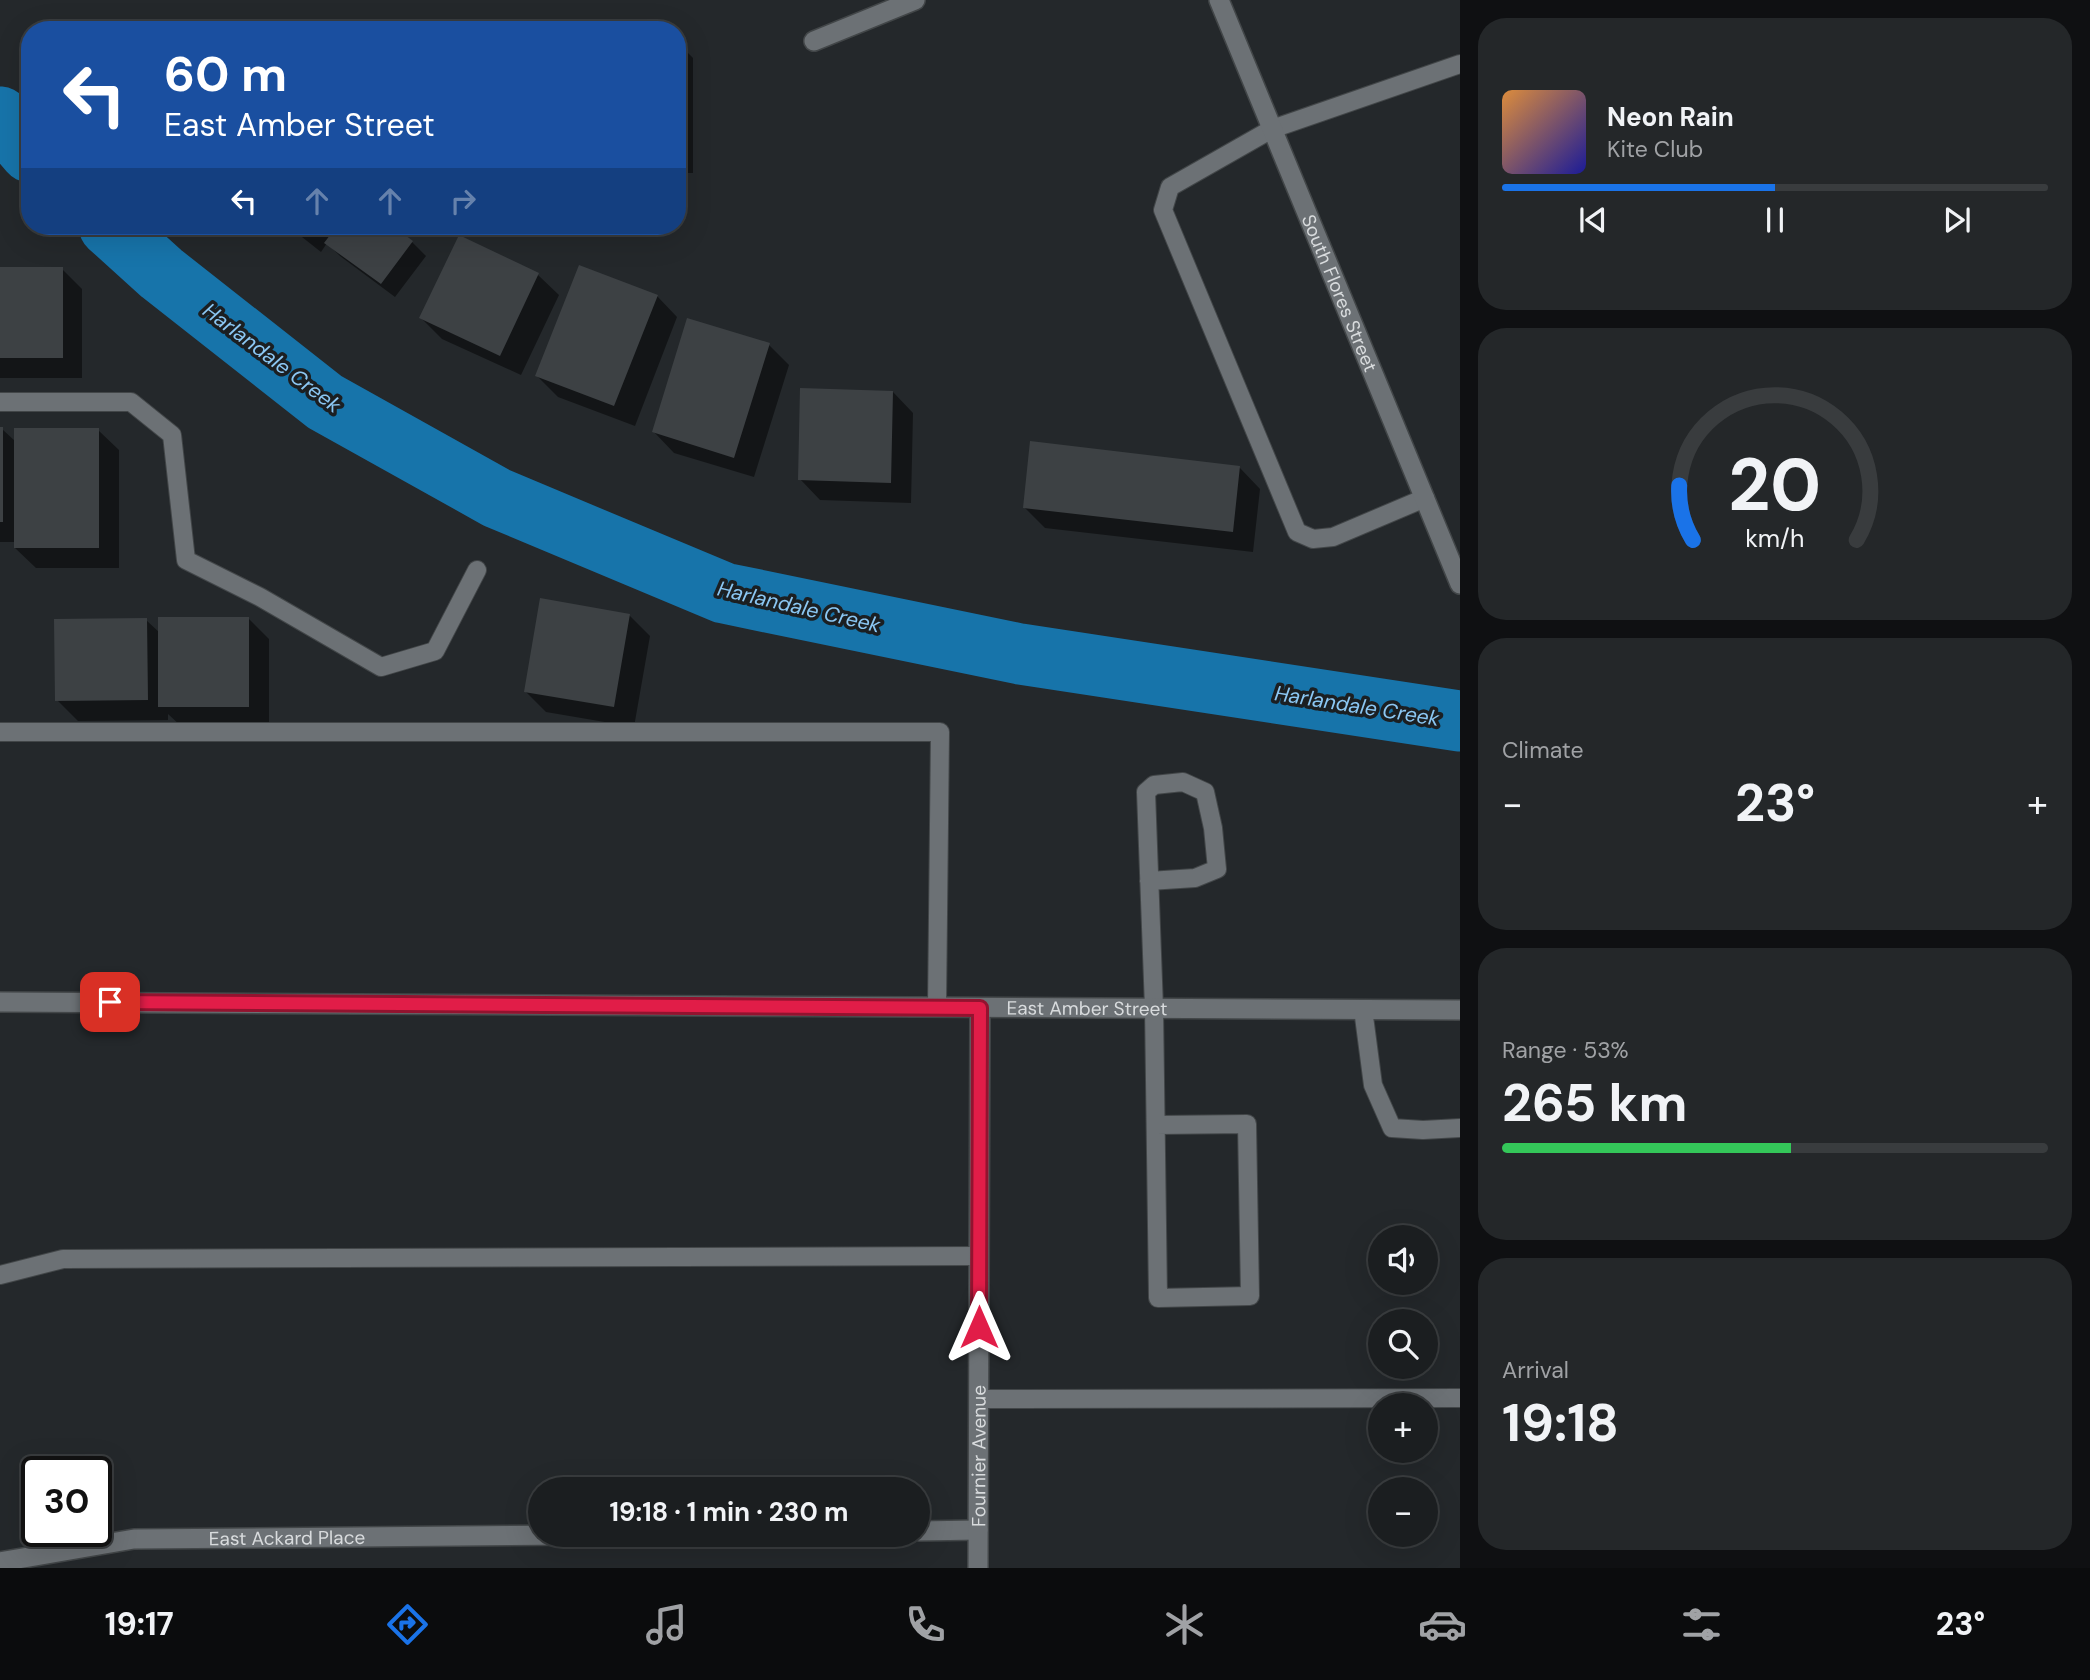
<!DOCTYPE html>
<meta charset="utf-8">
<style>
:root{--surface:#1b1e20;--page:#242729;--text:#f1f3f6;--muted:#a0a2a5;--line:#393c3e;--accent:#1a73e8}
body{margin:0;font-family:"DM Sans",sans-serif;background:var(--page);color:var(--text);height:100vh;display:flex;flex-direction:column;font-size:26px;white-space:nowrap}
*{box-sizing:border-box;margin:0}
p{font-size:23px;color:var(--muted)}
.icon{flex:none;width:38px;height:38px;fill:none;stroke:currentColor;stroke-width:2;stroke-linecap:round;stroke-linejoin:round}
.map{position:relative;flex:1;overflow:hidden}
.side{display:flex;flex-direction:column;gap:18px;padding:18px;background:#0f1012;width:630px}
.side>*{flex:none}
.banner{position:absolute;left:21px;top:21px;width:665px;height:214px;border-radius:28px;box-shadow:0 7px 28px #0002,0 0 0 2px var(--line);background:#1a4fa0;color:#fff;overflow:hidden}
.fabs{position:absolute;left:1368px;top:1225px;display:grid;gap:14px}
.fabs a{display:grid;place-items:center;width:70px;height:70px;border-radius:50%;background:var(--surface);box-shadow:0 7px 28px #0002,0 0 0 2px var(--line);font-size:35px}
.speed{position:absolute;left:21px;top:1456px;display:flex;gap:14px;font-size:35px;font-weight:700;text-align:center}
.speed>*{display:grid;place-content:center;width:91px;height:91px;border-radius:50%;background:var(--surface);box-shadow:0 7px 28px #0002,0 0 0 2px var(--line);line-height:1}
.speed .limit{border:4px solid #111;border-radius:10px;background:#fff;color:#111}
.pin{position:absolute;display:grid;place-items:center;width:60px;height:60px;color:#fff;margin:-30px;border-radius:14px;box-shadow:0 4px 10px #0006}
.me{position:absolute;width:77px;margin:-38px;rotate:0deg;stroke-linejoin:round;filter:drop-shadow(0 0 5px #0008)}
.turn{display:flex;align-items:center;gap:24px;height:147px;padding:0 28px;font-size:32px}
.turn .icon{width:91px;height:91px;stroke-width:2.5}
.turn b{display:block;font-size:49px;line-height:60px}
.lanes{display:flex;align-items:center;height:66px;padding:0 28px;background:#0003;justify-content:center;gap:35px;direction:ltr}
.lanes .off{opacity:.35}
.big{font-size:52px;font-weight:700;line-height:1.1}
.side .card{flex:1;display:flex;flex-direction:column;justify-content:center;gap:10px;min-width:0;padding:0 24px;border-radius:28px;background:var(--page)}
.side .dial{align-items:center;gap:0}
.dial svg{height:182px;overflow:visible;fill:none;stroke:var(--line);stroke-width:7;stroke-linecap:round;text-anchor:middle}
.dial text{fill:var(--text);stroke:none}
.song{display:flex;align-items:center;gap:21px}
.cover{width:84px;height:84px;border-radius:10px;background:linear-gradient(135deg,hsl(30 70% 55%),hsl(240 70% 35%))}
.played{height:7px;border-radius:4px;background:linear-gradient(90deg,var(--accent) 50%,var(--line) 50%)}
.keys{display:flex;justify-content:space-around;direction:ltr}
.heat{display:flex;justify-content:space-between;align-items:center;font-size:38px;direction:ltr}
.charge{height:10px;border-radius:5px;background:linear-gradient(90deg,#34c759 53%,var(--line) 0)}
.trip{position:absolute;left:528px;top:1477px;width:402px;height:70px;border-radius:35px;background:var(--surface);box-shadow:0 7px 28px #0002,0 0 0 2px var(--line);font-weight:700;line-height:70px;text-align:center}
.dock{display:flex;height:112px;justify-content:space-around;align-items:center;background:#0b0c0d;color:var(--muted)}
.dock .icon{width:49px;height:49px}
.dock .on{color:var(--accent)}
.dock b{font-size:32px;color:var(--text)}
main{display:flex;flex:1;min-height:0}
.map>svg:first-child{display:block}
.shadow{fill:#0007}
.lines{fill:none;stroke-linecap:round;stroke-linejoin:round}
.river{stroke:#1774aa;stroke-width:61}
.building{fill:#3d4144}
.service-casing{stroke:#424648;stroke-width:20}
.minor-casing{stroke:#424648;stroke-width:22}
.secondary-casing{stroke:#424648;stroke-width:22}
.service{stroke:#6c7175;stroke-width:18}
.minor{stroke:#6c7175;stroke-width:19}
.secondary{stroke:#6c7175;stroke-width:19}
.route-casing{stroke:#92132f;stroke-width:18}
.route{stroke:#e11d48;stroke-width:12}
.labels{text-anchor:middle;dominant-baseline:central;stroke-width:7;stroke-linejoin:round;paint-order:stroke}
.street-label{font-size:19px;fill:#d8dbdd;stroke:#1b1f22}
.water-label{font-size:21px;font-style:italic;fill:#8bc7f3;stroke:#1b1f22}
</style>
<main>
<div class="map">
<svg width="1460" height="1568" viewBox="0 0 1460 1568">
<rect width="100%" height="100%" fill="#24282b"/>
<!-- shadow -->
<path class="shadow" d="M677,42L693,58V173H677Z
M288,226H390L412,242L426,256L395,297L340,256L327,243L321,252Z
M459,238L538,275L559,295L521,375L442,339L421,318Z
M0,269H62L82,289V378H0Z
M657,296L677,317L635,426L558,397L537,376Z
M769,345L789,365L754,477L674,453L654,432Z
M893,392L913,413L911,503L820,500L800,479Z
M0,429H2L15,441L98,430L119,450V568H36L15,548V542H0Z
M1240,468L1260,489L1253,552L1045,528L1024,507Z
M629,615L650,636L634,727L546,712L525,691Z
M248,618L269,639V726H181L168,714V720L78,721L57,700L146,620L160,633Z"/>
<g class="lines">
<!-- river -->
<path class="river" d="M0,117L30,152
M109,226L161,273L325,402L497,498L724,593L1020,654L1460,721"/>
</g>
<!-- building -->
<path class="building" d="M337,226H393L413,241L381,284L324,243Z
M459,235L539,273L500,356L419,318Z
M579,265L658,295L614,406L535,376Z
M0,267H63V358H0Z
M687,318L770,343L734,458L652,432Z
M800,388L893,391L891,483L798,480Z
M0,427H3V522H0Z
M14,428H99V548H14Z
M1030,441L1240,466L1233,532L1023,508Z
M540,598L630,614L614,707L524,692Z
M158,617H249V707H158Z
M147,618L148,700L55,701L54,619Z"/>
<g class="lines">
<defs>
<path id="service" d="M0,402H131L172,435L186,560L260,597L381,667L435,651L477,570
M1425,498L1333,537L1313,539L1297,532L1163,210L1170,187L1272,129L1460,64
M0,732H940L937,1007
M1149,881L1195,878L1217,869L1213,828L1205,792L1183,782L1154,785L1146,792L1154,1008L1158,1298L1250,1296L1247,1124L1156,1125
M1363,1009L1373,1085L1392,1128L1423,1130L1460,1128
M0,1275L63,1259L979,1256
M979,1399L1460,1398"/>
<g id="minor">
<path d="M814,41L915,0"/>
<path id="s1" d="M0,1002L1460,1010"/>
<path d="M919,1531L978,1530"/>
<path id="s2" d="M0,1562L134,1539L575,1535"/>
<path id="s3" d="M978,1568L980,1008"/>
</g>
<g id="secondary">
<path id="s4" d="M1219,0L1460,584"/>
</g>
</defs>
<!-- service casing -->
<use href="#service" class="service-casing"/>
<!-- minor casing -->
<use href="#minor" class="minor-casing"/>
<!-- secondary casing -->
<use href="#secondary" class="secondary-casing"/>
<!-- service -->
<use href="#service" class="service"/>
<!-- minor -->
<use href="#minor" class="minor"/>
<!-- secondary -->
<use href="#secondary" class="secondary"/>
</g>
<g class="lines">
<defs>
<path id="route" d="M110,1002L980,1008L979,1327"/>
</defs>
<!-- route casing -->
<use href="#route" class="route-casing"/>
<!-- route -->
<use href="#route" class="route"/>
</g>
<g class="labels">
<!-- street labels -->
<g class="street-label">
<text stroke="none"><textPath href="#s4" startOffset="317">South Flores Street</textPath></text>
<text stroke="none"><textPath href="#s1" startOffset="1087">East Amber Street</textPath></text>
<text stroke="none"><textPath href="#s3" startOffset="112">Fournier Avenue</textPath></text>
<text stroke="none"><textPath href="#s2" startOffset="289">East Ackard Place</textPath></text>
</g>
<!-- water labels -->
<g class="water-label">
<text transform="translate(272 358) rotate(37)">Harlandale Creek</text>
<text transform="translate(799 607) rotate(13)">Harlandale Creek</text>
<text transform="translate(1357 706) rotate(9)">Harlandale Creek</text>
</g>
</g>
</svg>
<div class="fabs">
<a><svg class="icon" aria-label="sound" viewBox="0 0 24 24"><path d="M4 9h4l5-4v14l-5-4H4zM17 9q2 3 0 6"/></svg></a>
<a><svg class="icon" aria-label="search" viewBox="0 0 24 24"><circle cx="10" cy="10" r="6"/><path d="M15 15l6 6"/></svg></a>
<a>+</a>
<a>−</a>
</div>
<div class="speed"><div class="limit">30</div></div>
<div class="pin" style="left:110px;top:1002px;background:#d93025"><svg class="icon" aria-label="arrive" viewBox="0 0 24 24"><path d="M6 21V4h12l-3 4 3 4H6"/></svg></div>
<svg class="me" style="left:979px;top:1327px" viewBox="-20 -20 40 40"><path d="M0-17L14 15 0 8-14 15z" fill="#e11d48" stroke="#fff" stroke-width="4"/></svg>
<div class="trip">19:18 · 1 min · 230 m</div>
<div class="banner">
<div class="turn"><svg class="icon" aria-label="left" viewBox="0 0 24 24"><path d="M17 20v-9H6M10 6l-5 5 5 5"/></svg><div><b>60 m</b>East Amber Street</div></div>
<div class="lanes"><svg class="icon" aria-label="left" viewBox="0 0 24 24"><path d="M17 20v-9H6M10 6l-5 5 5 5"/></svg><svg class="icon off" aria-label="ahead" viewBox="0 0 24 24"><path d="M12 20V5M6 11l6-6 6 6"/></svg><svg class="icon off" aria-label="ahead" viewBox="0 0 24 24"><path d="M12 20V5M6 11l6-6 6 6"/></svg><svg class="icon off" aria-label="right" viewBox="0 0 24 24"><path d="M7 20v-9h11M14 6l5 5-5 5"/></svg></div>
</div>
</div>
<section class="side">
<div class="card">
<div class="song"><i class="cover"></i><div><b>Neon Rain</b><p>Kite Club</p></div></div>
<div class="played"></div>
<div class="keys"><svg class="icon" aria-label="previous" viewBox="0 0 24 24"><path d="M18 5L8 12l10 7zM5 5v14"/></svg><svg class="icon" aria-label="pause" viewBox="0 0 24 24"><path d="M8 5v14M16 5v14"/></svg><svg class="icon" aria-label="next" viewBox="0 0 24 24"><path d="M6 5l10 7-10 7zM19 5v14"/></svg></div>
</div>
<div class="card dial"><svg viewBox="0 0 100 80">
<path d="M14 69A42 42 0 1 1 86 69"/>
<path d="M14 69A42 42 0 0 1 8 45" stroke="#1a73e8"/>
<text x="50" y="56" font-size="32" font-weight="700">20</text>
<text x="50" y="72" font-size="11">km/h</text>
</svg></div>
<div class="card"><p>Climate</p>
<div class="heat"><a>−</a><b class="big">23°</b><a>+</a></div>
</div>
<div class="card"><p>Range · 53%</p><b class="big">265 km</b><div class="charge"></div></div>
<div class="card"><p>Arrival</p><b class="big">19:18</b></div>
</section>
</main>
<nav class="dock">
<b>19:17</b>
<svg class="icon on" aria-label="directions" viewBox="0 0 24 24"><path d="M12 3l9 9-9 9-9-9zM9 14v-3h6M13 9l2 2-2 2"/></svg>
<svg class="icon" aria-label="music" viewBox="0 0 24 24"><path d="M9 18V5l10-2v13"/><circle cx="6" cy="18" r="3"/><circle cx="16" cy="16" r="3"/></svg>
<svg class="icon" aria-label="phone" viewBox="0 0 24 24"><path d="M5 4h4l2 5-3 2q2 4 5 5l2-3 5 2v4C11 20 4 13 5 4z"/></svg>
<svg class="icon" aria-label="climate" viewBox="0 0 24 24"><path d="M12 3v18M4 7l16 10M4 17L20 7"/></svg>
<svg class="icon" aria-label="car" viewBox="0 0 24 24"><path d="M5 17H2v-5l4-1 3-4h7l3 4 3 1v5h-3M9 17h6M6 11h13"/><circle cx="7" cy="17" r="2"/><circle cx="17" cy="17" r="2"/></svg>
<svg class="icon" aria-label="filters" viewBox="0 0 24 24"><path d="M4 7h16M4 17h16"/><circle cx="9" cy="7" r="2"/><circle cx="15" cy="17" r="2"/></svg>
<b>23°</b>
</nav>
